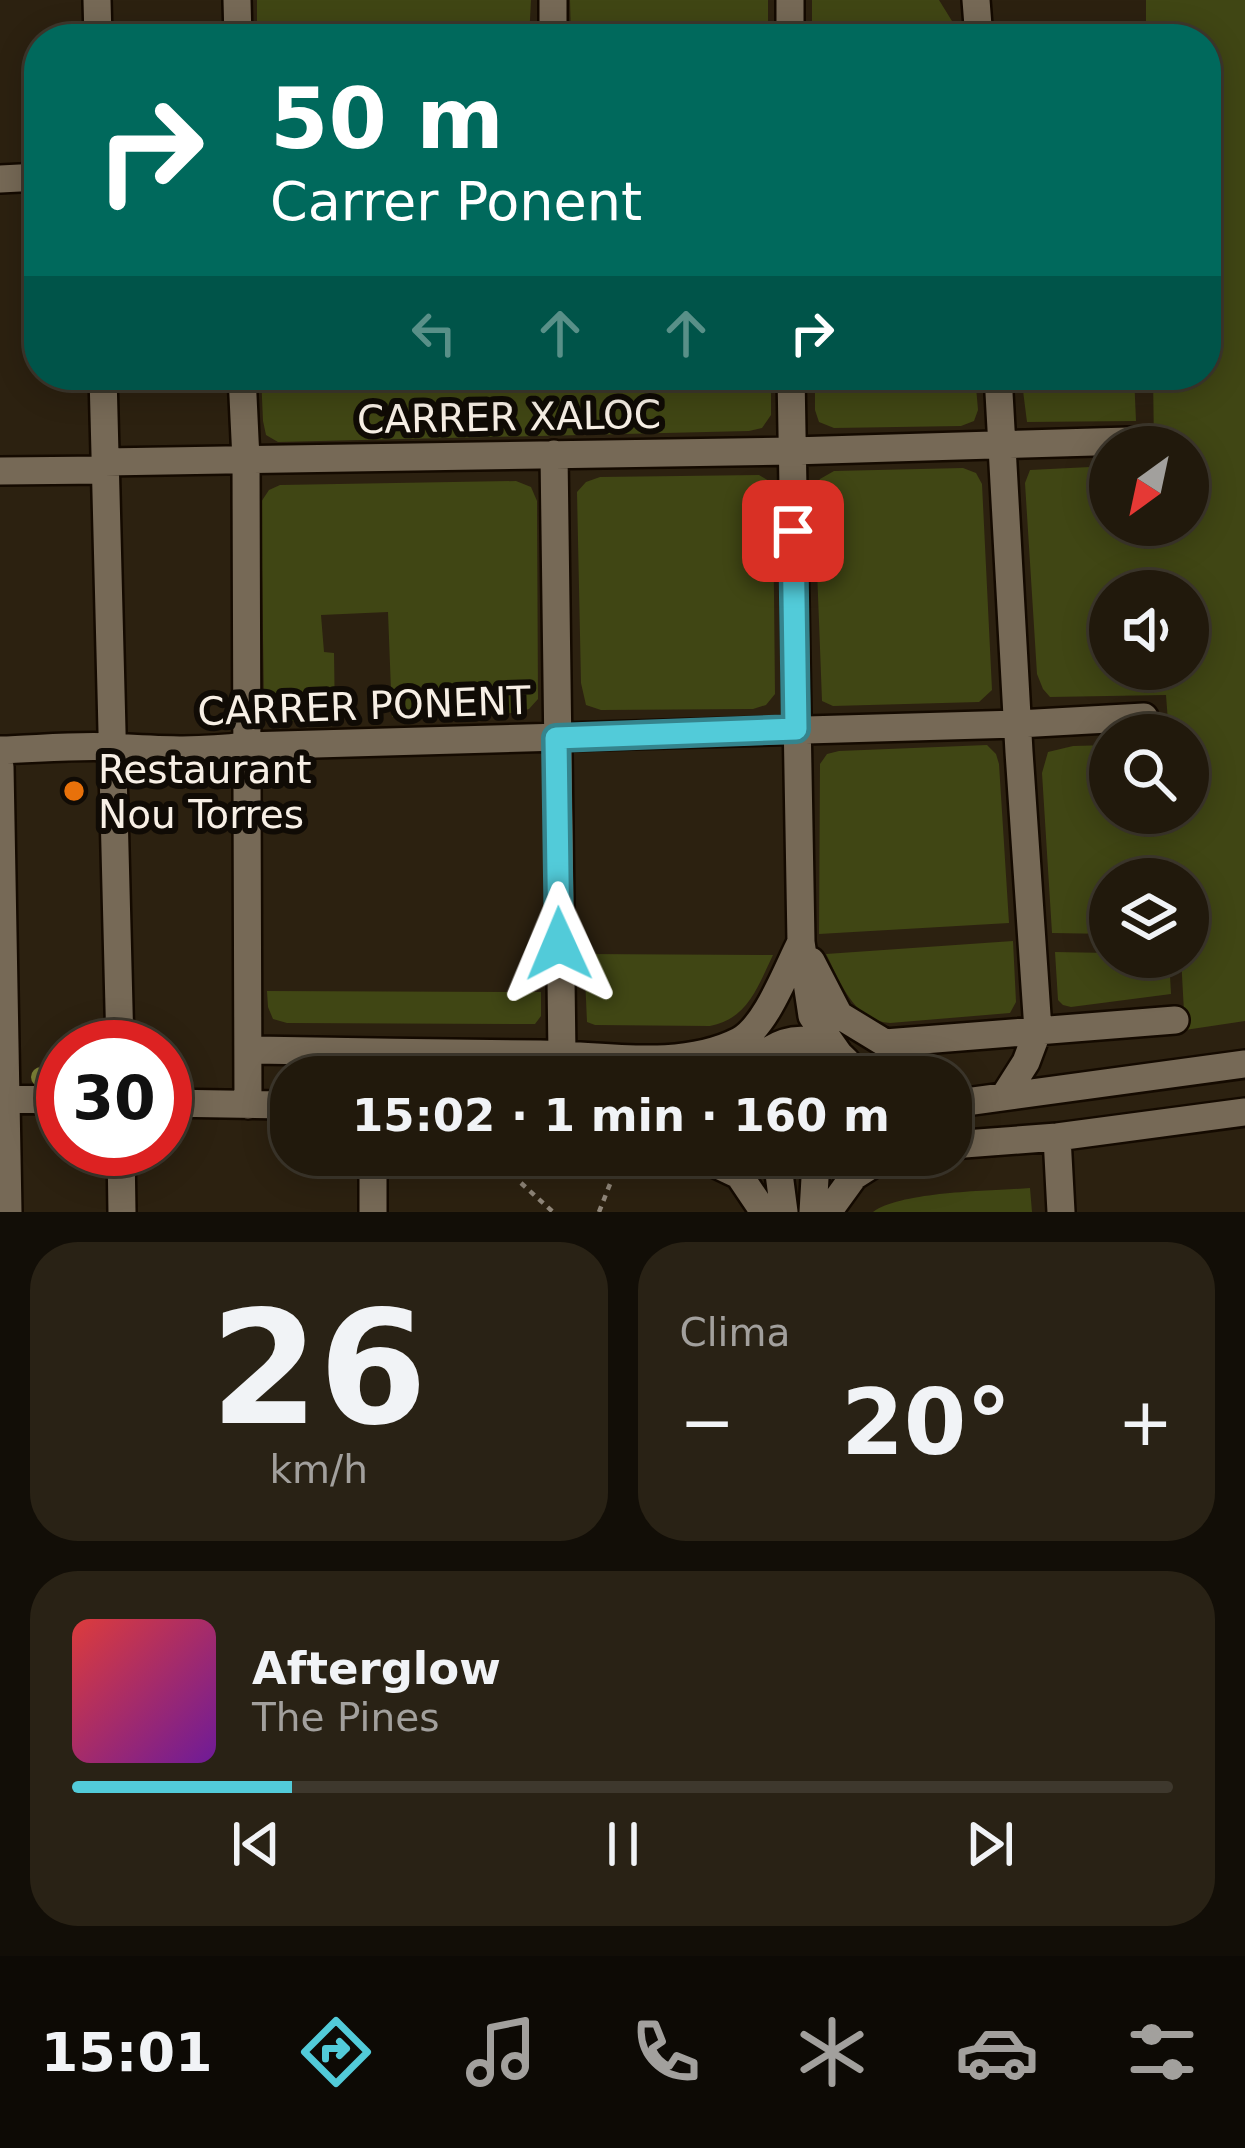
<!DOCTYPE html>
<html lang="es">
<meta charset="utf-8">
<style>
:root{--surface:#21190c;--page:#292215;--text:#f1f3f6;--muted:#a2a09d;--line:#3e382d;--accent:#52cbd9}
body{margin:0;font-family:"DejaVu Sans",sans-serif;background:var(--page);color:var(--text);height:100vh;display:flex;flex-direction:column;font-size:45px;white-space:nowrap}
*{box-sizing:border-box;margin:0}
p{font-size:39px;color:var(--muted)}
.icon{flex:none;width:66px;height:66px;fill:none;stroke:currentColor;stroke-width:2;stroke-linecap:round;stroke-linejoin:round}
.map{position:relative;height:1212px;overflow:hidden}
.panel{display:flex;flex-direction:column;gap:30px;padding:30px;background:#120e07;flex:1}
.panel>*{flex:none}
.banner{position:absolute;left:24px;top:24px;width:1197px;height:366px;border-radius:48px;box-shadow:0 6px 30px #0003,0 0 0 3px var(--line);background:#00695c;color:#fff;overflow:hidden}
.needle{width:78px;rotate:213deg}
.buttons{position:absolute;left:1089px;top:426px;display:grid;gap:24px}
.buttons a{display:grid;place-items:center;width:120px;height:120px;border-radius:50%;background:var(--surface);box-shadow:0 6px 30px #0003,0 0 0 3px var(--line);font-size:60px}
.speed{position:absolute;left:36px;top:1020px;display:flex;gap:24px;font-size:60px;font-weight:700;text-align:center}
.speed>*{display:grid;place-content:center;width:156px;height:156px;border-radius:50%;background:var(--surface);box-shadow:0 6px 30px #0003,0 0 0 3px var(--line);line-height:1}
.speed .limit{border:18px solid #d22;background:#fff;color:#111}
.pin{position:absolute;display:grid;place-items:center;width:102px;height:102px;color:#fff;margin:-51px;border-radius:24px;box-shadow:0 6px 18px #0006}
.me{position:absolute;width:132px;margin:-66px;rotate:359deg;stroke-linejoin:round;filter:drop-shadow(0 0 9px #0008)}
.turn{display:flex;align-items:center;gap:42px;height:252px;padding:0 48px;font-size:54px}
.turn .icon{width:156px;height:156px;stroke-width:2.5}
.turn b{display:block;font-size:84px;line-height:102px}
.lanes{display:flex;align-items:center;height:114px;padding:0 48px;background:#0003;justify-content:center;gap:60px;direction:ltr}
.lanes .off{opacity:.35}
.big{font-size:90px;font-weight:800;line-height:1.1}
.panel .card{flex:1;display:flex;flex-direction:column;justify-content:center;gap:18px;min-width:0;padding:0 42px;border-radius:48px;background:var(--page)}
.panel .dial{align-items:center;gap:0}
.dial b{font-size:156px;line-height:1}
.song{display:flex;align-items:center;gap:36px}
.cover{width:144px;height:144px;border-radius:18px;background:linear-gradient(135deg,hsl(0 70% 55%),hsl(280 70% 35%))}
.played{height:12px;border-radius:6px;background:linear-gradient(90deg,var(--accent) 20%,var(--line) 20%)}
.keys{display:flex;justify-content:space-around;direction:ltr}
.heat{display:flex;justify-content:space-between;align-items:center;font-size:66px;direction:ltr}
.panel .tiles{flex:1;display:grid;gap:30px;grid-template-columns:1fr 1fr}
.card:last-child{grid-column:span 2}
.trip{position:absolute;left:270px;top:1056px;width:702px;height:120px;border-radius:48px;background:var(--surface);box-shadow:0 6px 30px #0003,0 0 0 3px var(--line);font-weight:800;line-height:120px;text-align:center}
.tabs{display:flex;height:192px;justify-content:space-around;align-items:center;background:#0d0a05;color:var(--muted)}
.tabs .icon{width:84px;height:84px}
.tabs .active{color:var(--accent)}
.tabs b{font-size:54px;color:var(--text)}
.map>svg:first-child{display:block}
.green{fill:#404614;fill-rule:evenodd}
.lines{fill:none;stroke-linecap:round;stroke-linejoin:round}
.minor-casing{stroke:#140a00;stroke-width:32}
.path{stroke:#908679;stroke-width:4.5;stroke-dasharray:6 6;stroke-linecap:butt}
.minor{stroke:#766956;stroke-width:27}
.tree{fill:#7d8136}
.route-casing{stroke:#35848d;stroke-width:30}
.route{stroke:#52cbd9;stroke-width:21}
.food-dot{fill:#e8710a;stroke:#100b05;stroke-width:4.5}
.labels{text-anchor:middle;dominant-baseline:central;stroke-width:12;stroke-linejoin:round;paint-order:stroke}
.street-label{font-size:39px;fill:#f7efe5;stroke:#100b05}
.poi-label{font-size:39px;fill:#f7efe5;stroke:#100b05;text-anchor:start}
</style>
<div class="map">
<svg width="1245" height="1212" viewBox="0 0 1245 1212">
<rect width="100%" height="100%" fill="#2c2110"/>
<!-- green -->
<path class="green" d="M257,0H531L529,39H257Z
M570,0H768V39H571Z
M812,0H939L960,34V39H812Z
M1146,0H1245V1021L1185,1030L1181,957H1188V879H1110V934L1052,933L1042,773L1048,752L1073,746L1110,745V813H1188V735H1169L1166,695L1050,697L1043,689L1037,674L1025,483L1030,470L1110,466V525H1188V447H1154L1153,375H1206V39H1146ZM1110,591H1188V669H1110Z
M261,375H771V415L762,428L749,431L278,442L266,435L263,421Z
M815,375H975L978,410L974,421L961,426L834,428L819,422L815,410Z
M1021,375H1134L1136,421L1027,422Z
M963,468L976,473L982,484L992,690L979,702L833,706L822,701L814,490L820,479L834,471Z
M759,475L769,481L773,496L775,694L766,705L753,709L601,710L586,705L581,683L577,492L586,482L600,477Z
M516,481L531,487L537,501L538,699L529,709L513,713L392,717L388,612L321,615L324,652L334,653L335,721H275L268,716L264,706L261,502L269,490L280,485Z
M987,745L996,754L999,764L1009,923L819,934L820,764L827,754L839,751Z
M1013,941L1016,1002L1010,1013L890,1023C853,1020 841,983 826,954Z
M1055,952L1110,953V957H1169L1171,994L1071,1007L1063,1005L1058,1000Z
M584,954L773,955C758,986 748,1019 710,1026L595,1025L587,1022Z
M267,991L541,992V1016L535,1024H523L287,1023L273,1019L268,1007Z
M1030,1188L1032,1212H873C902,1191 992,1191 1030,1188Z"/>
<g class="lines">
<defs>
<path id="minor" d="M97,0L98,39
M237,0L238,39
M553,0V39
M976,0L979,39
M790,39V0
M0,179L39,177
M103,375L120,1047
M242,375L246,460L248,1105
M791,375L801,942L812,1016L838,1053
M998,375L1019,752L1038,1030L1026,1062L1005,1095
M554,454L562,1055
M105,462L792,451L1129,441
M0,471L105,470
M0,750C37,749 76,745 113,747C158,750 201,752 245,746L1018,724L1144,717
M0,767L8,1212
M811,961L839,1015L885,1043L1175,1020
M248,1050C345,1052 443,1053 540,1054C603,1055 680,1071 739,1041C766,1027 787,969 801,942
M745,1077C772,1029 830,1027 857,1077
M0,1099L63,1100
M165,1103L291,1105
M951,1104L1245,1064
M1057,1137L1061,1212
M951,1145L1057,1137L1245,1112
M121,1149L122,1212
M697,1155L739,1175L764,1212
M771,1155C792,1165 811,1165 831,1155
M777,1158L784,1212
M373,1212V1162L385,1155
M813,1212L816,1161
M828,1212L854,1176L887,1155"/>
</defs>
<!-- minor casing -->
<use href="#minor" class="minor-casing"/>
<!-- path -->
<path class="path" d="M521,1183L553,1212
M599,1212L610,1184"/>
<!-- minor -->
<use href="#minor" class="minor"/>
</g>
<!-- trees -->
<circle class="tree" cx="41" cy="1077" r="10"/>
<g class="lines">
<defs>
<path id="route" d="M559,944L556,738L796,729L793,531"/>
</defs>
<!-- route casing -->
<use href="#route" class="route-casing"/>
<!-- route -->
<use href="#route" class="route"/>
</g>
<!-- markers -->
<circle class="food-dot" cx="74" cy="791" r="12"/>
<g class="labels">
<!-- street labels -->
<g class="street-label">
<text transform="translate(509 417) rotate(-1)">CARRER XALOC</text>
<text transform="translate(364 706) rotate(-2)">CARRER PONENT</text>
</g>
<!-- poi labels -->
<g class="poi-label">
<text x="98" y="769">Restaurant<tspan x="98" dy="45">Nou Torres</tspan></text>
</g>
</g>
</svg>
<div class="buttons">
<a><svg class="needle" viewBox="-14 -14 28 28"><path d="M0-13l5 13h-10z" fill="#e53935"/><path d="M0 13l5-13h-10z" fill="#a2a09d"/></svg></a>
<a><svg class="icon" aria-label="sound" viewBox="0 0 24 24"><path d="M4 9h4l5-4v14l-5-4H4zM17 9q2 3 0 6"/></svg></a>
<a><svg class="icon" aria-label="search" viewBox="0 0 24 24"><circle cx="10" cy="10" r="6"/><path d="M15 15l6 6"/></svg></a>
<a><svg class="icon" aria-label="layers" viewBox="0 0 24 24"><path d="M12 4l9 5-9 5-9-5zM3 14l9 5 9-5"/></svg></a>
</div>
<div class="speed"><div class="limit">30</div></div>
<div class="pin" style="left:793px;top:531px;background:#d93025"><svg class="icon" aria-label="arrive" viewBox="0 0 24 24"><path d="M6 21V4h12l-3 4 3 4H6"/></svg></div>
<svg class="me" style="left:559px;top:944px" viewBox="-20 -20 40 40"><path d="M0-17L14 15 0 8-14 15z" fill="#52cbd9" stroke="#fff" stroke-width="4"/></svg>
<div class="trip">15:02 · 1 min · 160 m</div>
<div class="banner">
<div class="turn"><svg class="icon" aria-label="right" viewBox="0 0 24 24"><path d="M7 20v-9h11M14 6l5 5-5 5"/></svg><div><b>50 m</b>Carrer Ponent</div></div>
<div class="lanes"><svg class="icon off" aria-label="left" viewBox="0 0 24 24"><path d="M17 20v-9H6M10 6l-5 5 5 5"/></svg><svg class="icon off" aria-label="ahead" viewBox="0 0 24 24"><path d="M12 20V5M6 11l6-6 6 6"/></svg><svg class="icon off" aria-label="ahead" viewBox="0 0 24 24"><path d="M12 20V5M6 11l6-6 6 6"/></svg><svg class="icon" aria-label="right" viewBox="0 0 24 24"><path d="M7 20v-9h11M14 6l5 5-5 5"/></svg></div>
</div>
</div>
<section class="panel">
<div class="tiles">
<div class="card dial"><b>26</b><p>km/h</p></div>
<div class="card"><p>Clima</p>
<div class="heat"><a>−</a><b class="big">20°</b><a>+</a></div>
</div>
<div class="card">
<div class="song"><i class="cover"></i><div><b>Afterglow</b><p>The Pines</p></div></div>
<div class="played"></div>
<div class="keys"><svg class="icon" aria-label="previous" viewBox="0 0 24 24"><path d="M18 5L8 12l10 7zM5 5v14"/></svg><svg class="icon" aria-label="pause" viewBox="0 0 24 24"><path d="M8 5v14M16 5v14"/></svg><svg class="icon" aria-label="next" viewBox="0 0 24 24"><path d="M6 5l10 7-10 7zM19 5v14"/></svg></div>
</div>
</div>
</section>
<nav class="tabs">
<b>15:01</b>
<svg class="icon active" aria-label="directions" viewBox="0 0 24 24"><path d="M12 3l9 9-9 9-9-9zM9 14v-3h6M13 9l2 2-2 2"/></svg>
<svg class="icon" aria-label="music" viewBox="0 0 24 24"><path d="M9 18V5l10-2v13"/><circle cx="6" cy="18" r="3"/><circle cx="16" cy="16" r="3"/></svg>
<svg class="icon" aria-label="phone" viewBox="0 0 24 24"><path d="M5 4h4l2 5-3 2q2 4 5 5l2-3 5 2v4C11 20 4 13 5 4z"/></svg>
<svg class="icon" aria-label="climate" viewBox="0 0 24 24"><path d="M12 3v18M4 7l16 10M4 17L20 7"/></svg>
<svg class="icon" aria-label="car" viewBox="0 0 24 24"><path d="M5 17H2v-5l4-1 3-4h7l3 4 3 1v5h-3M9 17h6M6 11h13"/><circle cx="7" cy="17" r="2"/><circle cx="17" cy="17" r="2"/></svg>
<svg class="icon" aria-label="filters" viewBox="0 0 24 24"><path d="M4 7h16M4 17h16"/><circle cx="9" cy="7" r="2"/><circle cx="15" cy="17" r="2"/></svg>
</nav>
